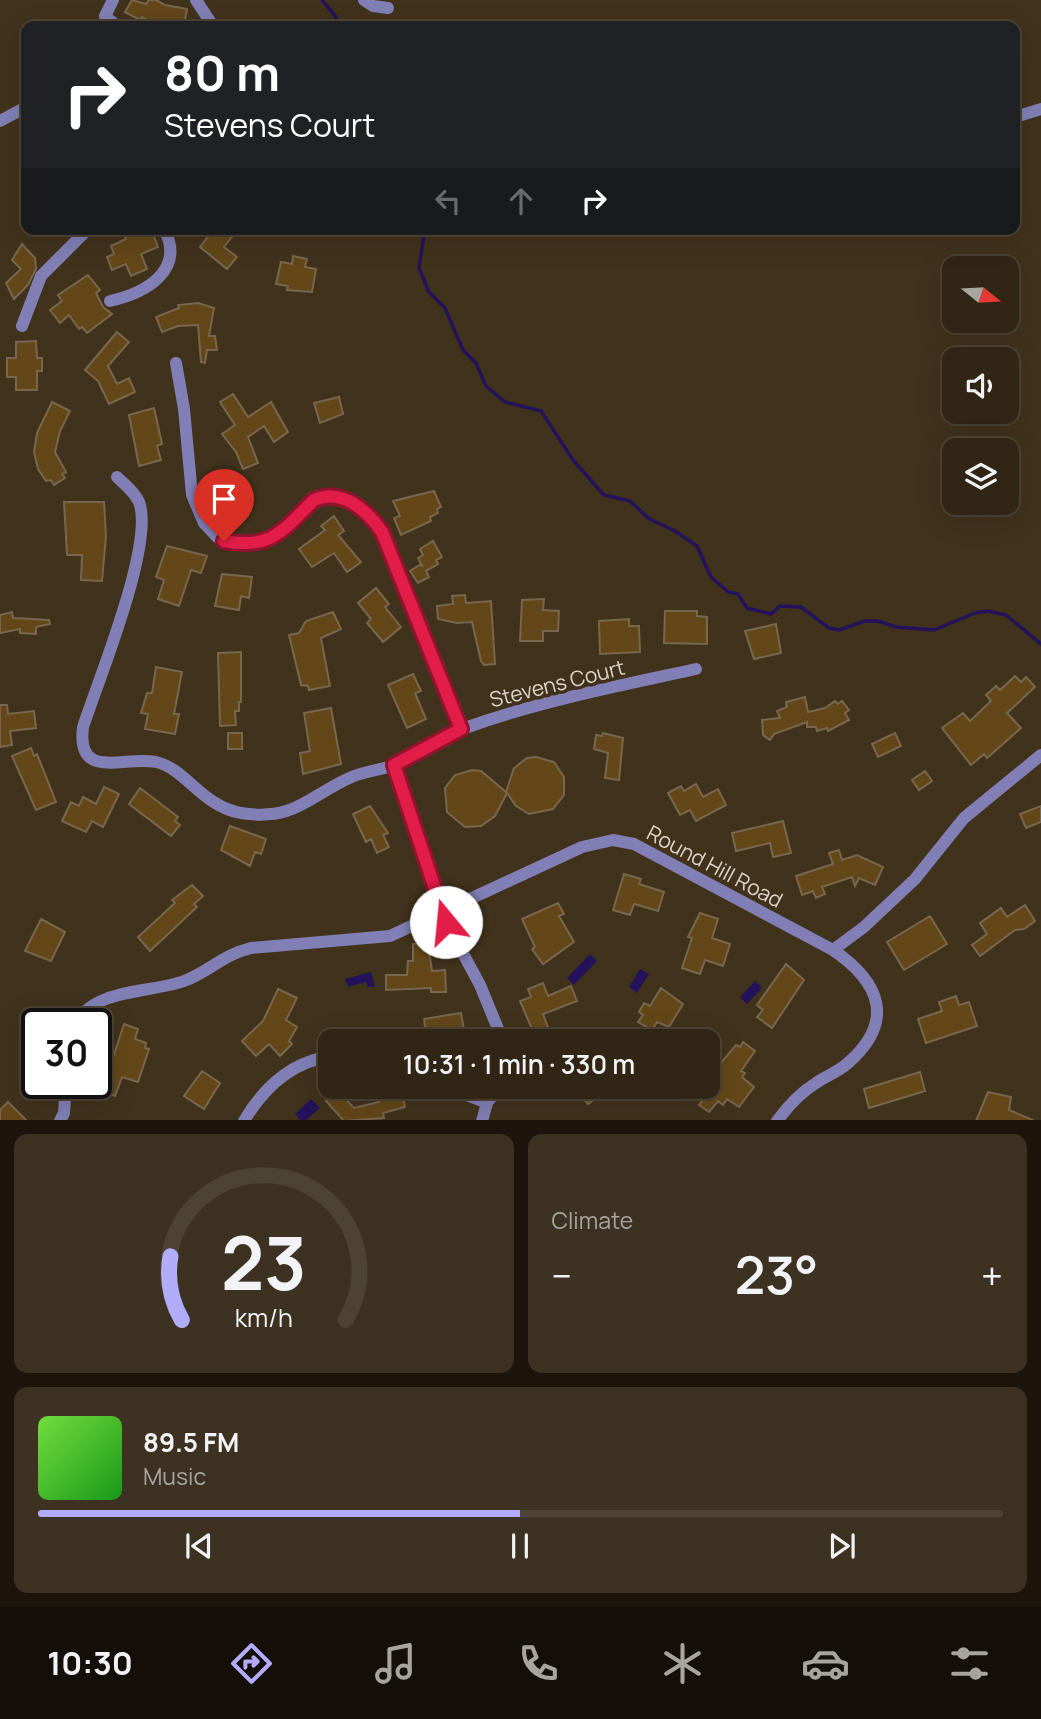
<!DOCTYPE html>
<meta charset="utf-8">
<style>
:root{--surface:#312615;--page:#3d3222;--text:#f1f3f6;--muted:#a8a5a0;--line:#4c4334;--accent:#b1adfa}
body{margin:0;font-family:Manrope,sans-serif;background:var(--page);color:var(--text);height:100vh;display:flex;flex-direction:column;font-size:26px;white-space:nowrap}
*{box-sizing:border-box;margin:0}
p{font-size:23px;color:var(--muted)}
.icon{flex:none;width:38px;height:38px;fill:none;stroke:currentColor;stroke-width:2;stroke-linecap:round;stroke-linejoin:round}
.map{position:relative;height:1120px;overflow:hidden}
.panel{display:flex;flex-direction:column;gap:14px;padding:14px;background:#1b150c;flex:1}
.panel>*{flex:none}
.top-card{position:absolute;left:21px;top:21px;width:999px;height:214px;border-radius:14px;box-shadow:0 7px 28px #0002,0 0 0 2px var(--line);background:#202124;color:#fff;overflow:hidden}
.needle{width:46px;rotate:108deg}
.fabs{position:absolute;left:942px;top:256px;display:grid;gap:14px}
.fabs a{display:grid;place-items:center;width:77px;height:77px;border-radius:14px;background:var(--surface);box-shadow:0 7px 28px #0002,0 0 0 2px var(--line);font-size:35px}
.speed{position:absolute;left:21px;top:1008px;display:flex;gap:14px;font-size:35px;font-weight:700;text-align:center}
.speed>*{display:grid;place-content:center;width:91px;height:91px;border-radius:50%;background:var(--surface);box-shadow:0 7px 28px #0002,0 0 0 2px var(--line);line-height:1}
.speed .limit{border:4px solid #111;border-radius:10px;background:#fff;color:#111}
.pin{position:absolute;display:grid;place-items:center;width:60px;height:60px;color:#fff;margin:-72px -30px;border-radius:50% 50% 50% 0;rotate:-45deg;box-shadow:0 0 7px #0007}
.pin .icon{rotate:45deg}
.me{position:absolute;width:77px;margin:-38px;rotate:343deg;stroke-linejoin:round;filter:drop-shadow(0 0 5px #0008)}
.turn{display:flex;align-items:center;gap:24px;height:147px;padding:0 28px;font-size:32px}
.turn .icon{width:91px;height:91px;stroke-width:2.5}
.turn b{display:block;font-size:49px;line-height:60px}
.lanes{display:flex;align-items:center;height:66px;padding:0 28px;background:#0003;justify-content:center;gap:35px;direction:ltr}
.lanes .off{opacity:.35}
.big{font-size:52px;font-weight:600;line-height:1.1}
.panel .widget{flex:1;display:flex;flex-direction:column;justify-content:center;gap:10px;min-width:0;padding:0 24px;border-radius:14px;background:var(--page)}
.panel .dial{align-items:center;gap:0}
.dial svg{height:182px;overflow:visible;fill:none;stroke:var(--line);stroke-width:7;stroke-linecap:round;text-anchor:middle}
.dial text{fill:var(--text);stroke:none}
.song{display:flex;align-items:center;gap:21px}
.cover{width:84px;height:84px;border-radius:10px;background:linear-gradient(135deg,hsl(100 70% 55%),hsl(120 70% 35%))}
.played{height:7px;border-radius:4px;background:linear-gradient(90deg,var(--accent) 50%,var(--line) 50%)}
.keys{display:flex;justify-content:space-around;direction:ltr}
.heat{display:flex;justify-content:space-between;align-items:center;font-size:38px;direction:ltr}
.panel .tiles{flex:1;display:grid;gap:14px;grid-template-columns:1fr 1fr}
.widget:last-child{grid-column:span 2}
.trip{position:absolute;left:318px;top:1029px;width:402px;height:70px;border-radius:14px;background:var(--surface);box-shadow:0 7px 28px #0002,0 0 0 2px var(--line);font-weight:600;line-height:70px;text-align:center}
.menu{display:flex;height:112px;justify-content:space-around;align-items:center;background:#140f08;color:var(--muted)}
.menu .icon{width:49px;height:49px}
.menu .active{color:var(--accent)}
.menu b{font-size:32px;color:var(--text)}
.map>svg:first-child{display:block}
.water{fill:#24125b}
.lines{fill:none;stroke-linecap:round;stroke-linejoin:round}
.stream{stroke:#24125b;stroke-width:3.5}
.building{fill:#634719;stroke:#78674f;stroke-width:2}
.minor{stroke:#817fb5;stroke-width:12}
.route-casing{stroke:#92132f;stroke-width:18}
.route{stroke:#e11d48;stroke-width:12}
.labels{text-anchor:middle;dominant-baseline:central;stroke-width:7;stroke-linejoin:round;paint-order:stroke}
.street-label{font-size:21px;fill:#ddd4c7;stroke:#41321c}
</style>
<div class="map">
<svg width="1041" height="1121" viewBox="0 0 1041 1121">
<rect width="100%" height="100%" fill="#41321c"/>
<!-- water -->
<path class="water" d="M590,954L597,961L574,985L567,978Z
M640,969L649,974L637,993L629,987Z
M371,972L375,987H368L366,982L348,987L345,979Z
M755,981L762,988L747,1004L740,997Z
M311,1099L320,1108L306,1120H300L295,1114Z"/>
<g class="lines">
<!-- stream -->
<path class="stream" d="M322,0L336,17L335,26
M422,229L424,235L419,268L429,292L445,308L463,350L476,363L486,386L505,402L541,411L573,460L604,495L630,501L648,518L675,531L697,546L711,577L728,592L738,594L747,608L771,614L780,606L801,607L829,628L839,630L865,621H878L896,627L934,630L975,613L988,611L1006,615L1041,644"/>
</g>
<!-- building -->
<path class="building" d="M132,0L146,4L149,0H156L165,5L187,9L184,26H157L142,17L140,20L125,12Z
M131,229H151L158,247L141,254L147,269L131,276L126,264L112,270L107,257L114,254L111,246L126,239L123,233Z
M214,229H238L224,247L237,257L227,269L200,247Z
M22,244L35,258L36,269L28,285L14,299L6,283L21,269L12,260Z
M293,256L307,259L305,267L316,269L312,292L287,290L288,286L276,284L281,262L292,264Z
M88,275L100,290L96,293L103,307L112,314L87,333L82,327L79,329L69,315L60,323L50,310L62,301L58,295Z
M198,303L214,308L209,336H215L217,350H207L205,363L201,362L198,325L178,326L162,332L156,317L179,308L178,305Z
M117,332L129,342L108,366L117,384L129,378L135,392L109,404L98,381L85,370Z
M36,341L37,358H42V371H37V390H16V377H7V358H16V342Z
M233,394L248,417L271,402L288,432L274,442L264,426L248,437L258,463L243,469L236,452L222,434L235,425L220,402Z
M339,397L343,414L320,423L314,403Z
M52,402L70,411L60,431L55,452L66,472L62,474L65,478L54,485L51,480L46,481L38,469L34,452L37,433Z
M154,408L162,444L157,446L161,460L139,466L129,415Z
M434,491L441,507L437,509L438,513L430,517L431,521L401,535L394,518L400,516L393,501Z
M64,502H104L106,536L102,581L81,580L82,555H67Z
M334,516L344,531L338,535L361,562L347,572L334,553L312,567L299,549L325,530L321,526Z
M433,541L442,557L436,560L438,564L426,571L429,577L418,583L410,571L421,564L423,567L418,558L423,555L420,549Z
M167,546L207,556L201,573L191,570L179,606L158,599L164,580L156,577Z
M222,574L252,577L249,598L241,596L239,610L215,606Z
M376,588L389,604L385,607L401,627L383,642L367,623L371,619L358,603Z
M465,595L466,603L491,601L495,664L484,665L481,661L472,622L457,623L438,619L437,606L453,604L452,596Z
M544,599L543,610L559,611L558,631H543V641H520L522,600Z
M665,611H697V616L707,617V644L664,643Z
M12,612L13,618L49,620L50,624L36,627V634L20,633V629L0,633V615Z
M333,612L341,629L321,638L330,686L309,690L308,686L301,685L289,635L299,633L306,621Z
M629,619V626H639L640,652L600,654L599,621Z
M776,624L781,653L754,659L745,631Z
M241,652V702H239V711H235L236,725L220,726L218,653Z
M156,667L182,672L174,714H179L175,734L145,729L148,714L141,713L147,693H152Z
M413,674L421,691L415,693L426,719L407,728L388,685Z
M1015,676L1021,682L1026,677L1035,687L1007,713L1021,728L987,758L984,754L971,765L942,728L963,713L970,721L991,701L986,695L996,686L1000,690Z
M805,697L808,712L825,708L835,701L838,704L842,701L849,710L845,713L849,720L828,731L827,728L817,731L816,727H807V722L774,734L770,740L763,735L762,720L780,718L777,711L787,707L786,702Z
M0,705H7L8,714L34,711L36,728L10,731L12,745L0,747Z
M331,708L341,764L303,774L300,753L310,751L304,713Z
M228,733H242V749H228Z
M603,733L623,738L619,780L605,778L608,753L594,749L596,735L602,736Z
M895,733L901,746L878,757L872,744Z
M31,748L34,756L37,754L56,802L36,810L12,756Z
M536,757L554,762L564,777V795L553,809L529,814L516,806L507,793L495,816L481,826L465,827L447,812L445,788L455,775L472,770L481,771L506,792L514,768L527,758Z
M925,771L932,781L919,790L912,780Z
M696,784L703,797L718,789L726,805L696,821L690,810L680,815L668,793L681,786L684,791Z
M104,787L119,794L103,827L92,821L86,832L62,821L71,802L79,806L83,797L96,804Z
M140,788L178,817L175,821L180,825L171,836L129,804Z
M370,806L388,833L383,835L389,847L377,853L371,839L366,842L353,814Z
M1041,806V822L1026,828L1020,814Z
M783,821L791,853L773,857L770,843L736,851L732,833Z
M230,826L266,839L261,854L255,852L250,866L221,850Z
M839,850L842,860L857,855L883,867L875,885L859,878L855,886L852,877L822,887L825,894L816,898L813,891L802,895L796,876L833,864L829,853Z
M624,874L641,879L639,884L664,892L658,911L634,904L630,915L613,910Z
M192,885L203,896L194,904L197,907L150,951L138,937L175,903L172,900Z
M558,903L564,914L559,916L574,942L543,964L532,949L535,947L522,919Z
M1025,905L1035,921L1024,929L1015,930L980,956L972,945L987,934L980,923L1001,908L1007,917Z
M700,913L718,919L712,938L730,944L723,966L705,960L700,974L682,968L692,938L688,937Z
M930,916L947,944L904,970L887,942Z
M41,919L65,932L51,961L25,951Z
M413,944H428L432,971L445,970L446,992H431V988L386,990V975H407L408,961H413Z
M786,964L804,980L772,1028L757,1017L763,1010L757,1005Z
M543,983L548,996L571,986L577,1001L543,1014L552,1038L537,1041L520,1001L531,997L528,989Z
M661,988L683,1004L669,1027L657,1022L652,1030L638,1022L643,1015L639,1012L644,1003L650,1006Z
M278,989L297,998L286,1020L297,1027L289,1041L292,1044L280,1056L269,1044L256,1056L242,1041L263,1021Z
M956,996L959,1005L969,1002L977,1026L926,1043L918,1019L942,1011L939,1002Z
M461,1013L466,1041H427L424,1019Z
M124,1024L138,1029L135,1039L146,1043L145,1048L149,1049L138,1082L122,1077L115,1096L102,1091Z
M28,1037L37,1038V1065L20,1060Z
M743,1042L755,1051L741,1071L745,1073L742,1077L754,1087L739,1107L727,1099L723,1105L718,1101L709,1112L699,1105L713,1087L709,1084V1077L736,1045L740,1047Z
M202,1071L220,1083L204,1109L184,1096Z
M920,1072L925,1091L869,1108L864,1089Z
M379,1087H397V1098L403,1096L405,1107L383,1113L384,1118L344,1121L326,1101L337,1090L354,1108L379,1102Z
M574,1087H610L588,1104Z
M988,1092L1011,1097L1009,1110L1035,1121H976Z
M8,1102L27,1121H0V1110Z"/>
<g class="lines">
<!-- minor -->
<path class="minor" d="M113,0L105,16L117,26
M196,0L213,26
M364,0L373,6L388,8
M1015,117L1041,109
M0,121L26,107
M110,301C146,293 186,270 164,229
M22,326L41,276L88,229
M176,363L184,409L192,495L204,523L217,537L244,545L262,543L278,535L314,500C342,489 367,510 382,532L461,729
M117,477C125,485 134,491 139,502C155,543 98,681 83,727C76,782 125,755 156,762C185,768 203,807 241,813C297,822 310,794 354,776C367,771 381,770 394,765C419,755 440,737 465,728C540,701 618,686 696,669
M394,765L446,922L480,985L503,1041
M76,1024C93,988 152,993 184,981C209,972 222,955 251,948L390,936L582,847L613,840L634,844L833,950L864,927L915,879L964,818L1041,755
M446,1087L487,1103
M60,1121L64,1113L66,1083
M244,1121C264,1087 291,1062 331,1056
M482,1121L487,1103L499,1087
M777,1121C788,1106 800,1093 816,1083C826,1076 838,1072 848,1063C896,1021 880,982 833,950"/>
</g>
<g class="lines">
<defs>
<path id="route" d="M224,541C271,550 282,531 314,500C342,488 367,510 382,532L461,729L394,765L446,922"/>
</defs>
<!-- route casing -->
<use href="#route" class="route-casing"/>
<!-- route -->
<use href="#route" class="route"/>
</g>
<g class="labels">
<!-- street labels -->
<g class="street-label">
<text transform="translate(557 683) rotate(-14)">Stevens Court</text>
<text transform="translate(715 866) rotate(28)">Round Hill Road</text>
</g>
</g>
</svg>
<div class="fabs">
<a><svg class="needle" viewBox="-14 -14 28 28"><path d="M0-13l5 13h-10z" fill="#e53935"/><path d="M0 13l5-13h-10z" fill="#a8a5a0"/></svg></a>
<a><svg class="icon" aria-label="sound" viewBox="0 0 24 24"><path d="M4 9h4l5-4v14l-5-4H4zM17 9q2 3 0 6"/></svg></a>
<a><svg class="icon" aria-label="layers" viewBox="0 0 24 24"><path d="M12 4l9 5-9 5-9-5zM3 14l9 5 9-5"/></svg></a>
</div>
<div class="speed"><div class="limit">30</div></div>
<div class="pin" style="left:224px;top:541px;background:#d93025"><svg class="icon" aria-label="arrive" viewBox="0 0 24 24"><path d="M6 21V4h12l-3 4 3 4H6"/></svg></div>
<svg class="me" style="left:446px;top:922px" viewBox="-20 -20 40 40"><circle r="19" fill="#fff"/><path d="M0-13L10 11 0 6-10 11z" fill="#e11d48"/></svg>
<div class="trip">10:31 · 1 min · 330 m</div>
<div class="top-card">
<div class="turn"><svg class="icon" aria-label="right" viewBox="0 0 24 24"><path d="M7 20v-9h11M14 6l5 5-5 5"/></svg><div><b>80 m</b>Stevens Court</div></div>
<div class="lanes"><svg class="icon off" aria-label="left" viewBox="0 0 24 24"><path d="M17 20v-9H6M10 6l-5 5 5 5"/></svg><svg class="icon off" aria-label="ahead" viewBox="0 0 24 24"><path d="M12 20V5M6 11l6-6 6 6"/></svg><svg class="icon" aria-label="right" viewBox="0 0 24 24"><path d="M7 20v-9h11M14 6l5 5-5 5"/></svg></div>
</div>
</div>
<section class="panel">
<div class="tiles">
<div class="widget dial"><svg viewBox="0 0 100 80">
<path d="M14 69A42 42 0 1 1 86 69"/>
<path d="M14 69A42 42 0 0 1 9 41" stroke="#b1adfa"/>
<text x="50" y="56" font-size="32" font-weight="700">23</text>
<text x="50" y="72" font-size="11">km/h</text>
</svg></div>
<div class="widget"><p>Climate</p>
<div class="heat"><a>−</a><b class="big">23°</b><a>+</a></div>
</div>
<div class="widget">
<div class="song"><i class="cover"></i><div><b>89.5 FM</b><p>Music</p></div></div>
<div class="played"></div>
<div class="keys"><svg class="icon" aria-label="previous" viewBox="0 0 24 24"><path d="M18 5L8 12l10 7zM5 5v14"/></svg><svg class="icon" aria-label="pause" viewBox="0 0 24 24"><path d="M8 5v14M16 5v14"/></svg><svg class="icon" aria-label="next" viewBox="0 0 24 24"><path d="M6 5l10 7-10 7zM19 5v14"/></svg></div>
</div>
</div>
</section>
<nav class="menu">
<b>10:30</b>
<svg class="icon active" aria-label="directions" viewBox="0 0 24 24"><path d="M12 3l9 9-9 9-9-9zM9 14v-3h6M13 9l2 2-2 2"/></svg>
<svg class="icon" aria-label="music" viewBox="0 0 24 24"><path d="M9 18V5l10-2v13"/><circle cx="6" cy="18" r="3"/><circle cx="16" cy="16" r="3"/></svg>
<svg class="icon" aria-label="phone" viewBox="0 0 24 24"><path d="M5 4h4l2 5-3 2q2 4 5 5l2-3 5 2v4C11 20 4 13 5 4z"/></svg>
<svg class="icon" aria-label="climate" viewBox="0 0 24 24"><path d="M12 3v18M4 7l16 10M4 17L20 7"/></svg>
<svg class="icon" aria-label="car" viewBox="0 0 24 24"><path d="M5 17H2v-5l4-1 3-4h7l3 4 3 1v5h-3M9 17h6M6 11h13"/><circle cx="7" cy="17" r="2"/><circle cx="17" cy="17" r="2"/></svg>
<svg class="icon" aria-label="filters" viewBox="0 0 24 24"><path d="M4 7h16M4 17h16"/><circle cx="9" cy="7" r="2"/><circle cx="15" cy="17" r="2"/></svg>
</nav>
